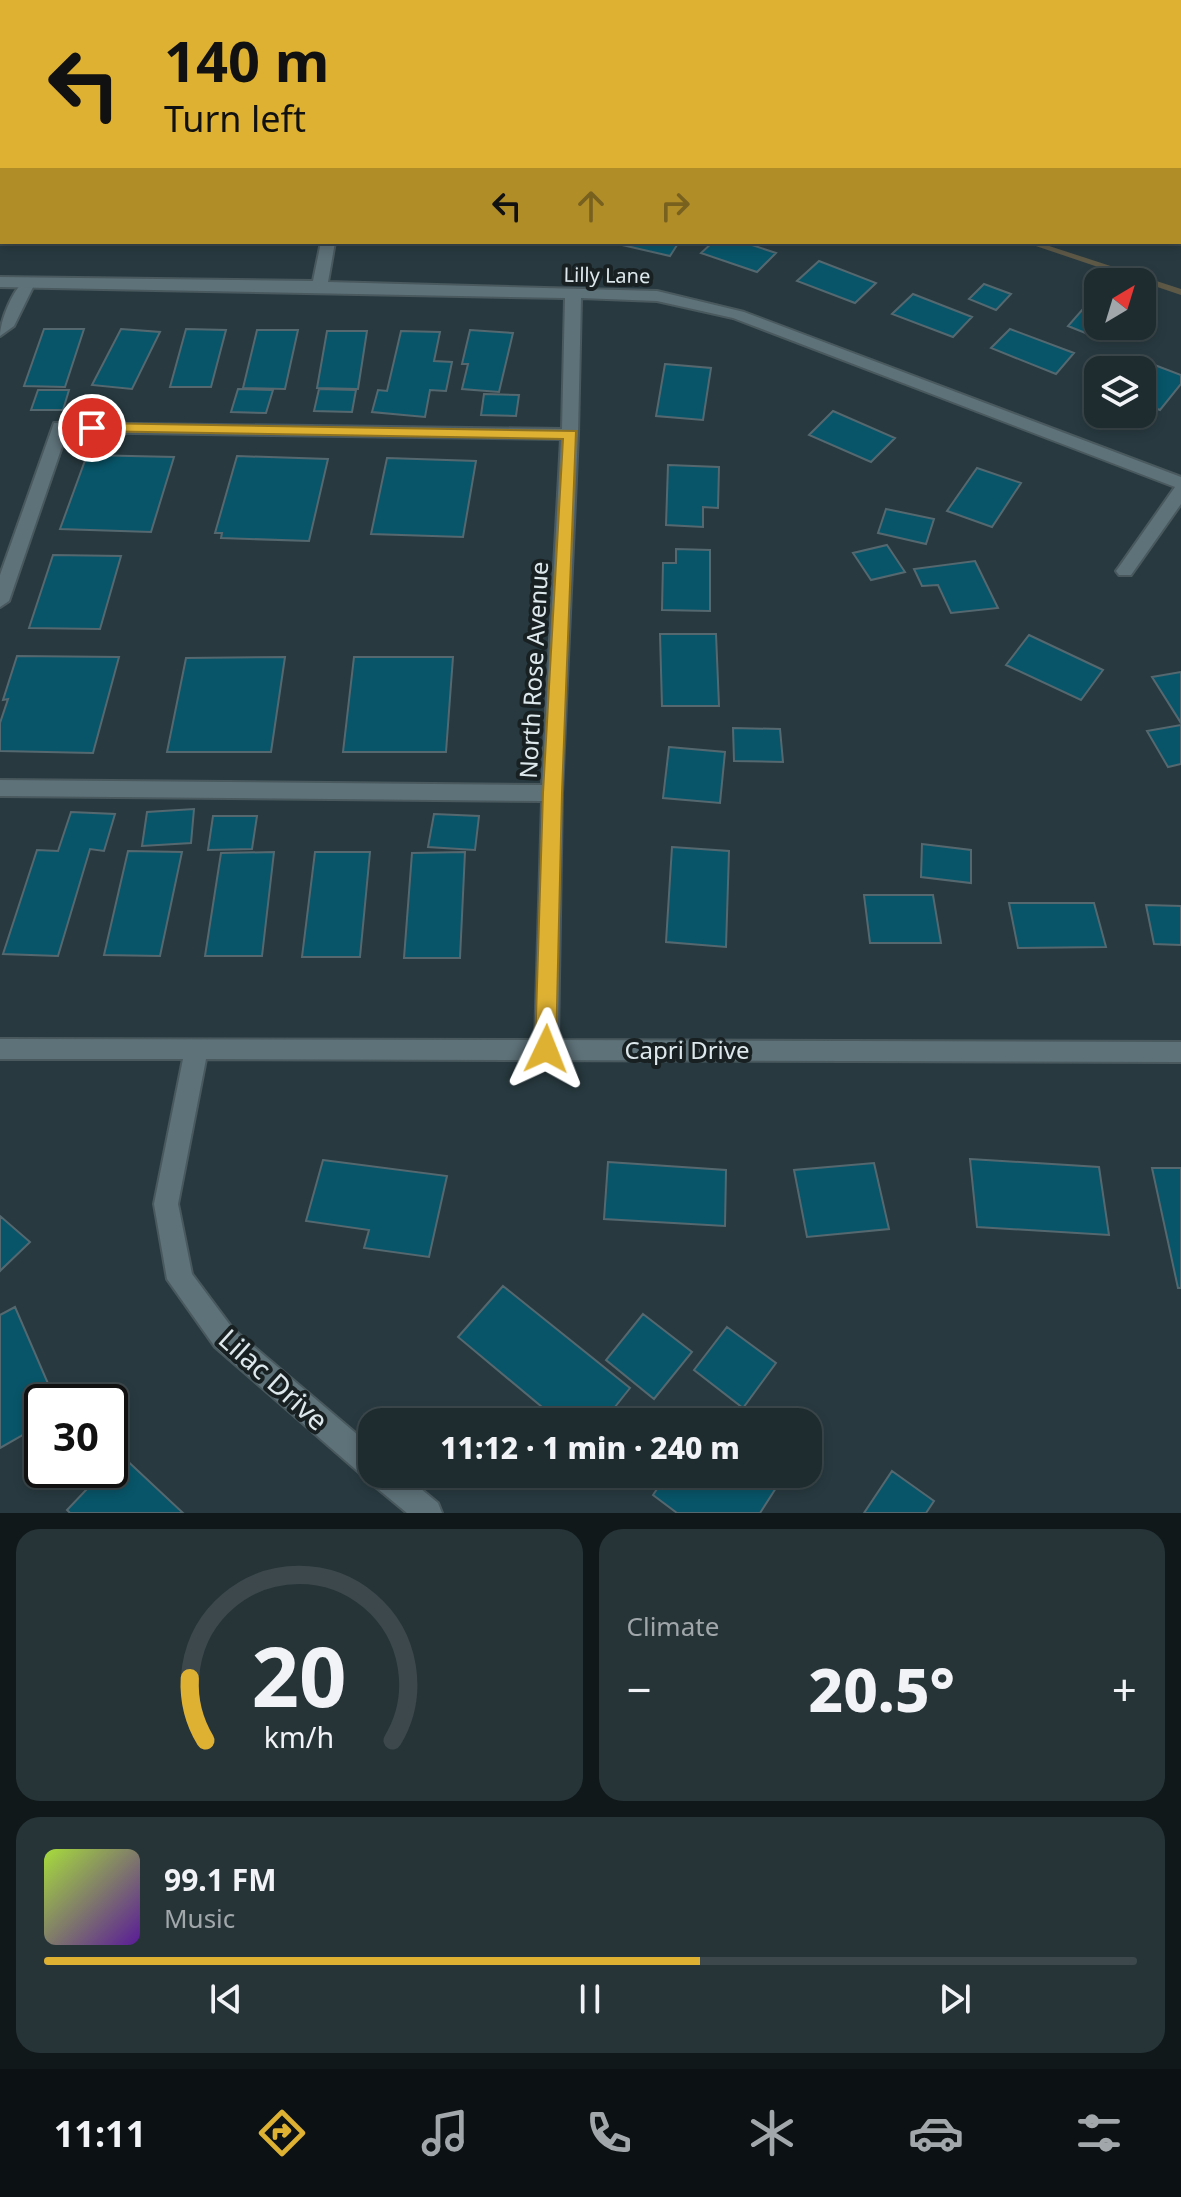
<!DOCTYPE html>
<meta charset="utf-8">
<style>
:root{--surface:#1e2c30;--page:#263438;--text:#f1f3f6;--muted:#a1a7ab;--line:#3c484c;--accent:#deb133}
body{margin:0;font-family:"Noto Sans",sans-serif;background:var(--page);color:var(--text);height:100vh;display:flex;flex-direction:column;font-size:30px;white-space:nowrap}
*{box-sizing:border-box;margin:0}
p{font-size:26px;color:var(--muted)}
.icon{flex:none;width:44px;height:44px;fill:none;stroke:currentColor;stroke-width:2;stroke-linecap:round;stroke-linejoin:round}
.map{position:relative;height:1513px;overflow:hidden}
.sheet{display:flex;flex-direction:column;gap:16px;padding:16px;background:#10181a;flex:1}
.sheet>*{flex:none}
.banner{position:absolute;left:0px;top:0px;width:1182px;height:244px;box-shadow:0 4px 12px #0003,0 0 0 2px var(--line);background:#deb133;color:#111;overflow:hidden}
.needle{width:52px;rotate:38deg}
.tools{position:absolute;left:1084px;top:268px;display:grid;gap:16px}
.tools a{display:grid;place-items:center;width:72px;height:72px;border-radius:16px;background:var(--surface);box-shadow:0 4px 12px #0003,0 0 0 2px var(--line);font-size:40px}
.speed{position:absolute;left:24px;top:1384px;display:flex;gap:16px;font-size:40px;font-weight:700;text-align:center}
.speed>*{display:grid;place-content:center;width:104px;height:104px;border-radius:50%;background:var(--surface);box-shadow:0 4px 12px #0003,0 0 0 2px var(--line);line-height:1}
.speed .limit{border:4px solid #111;border-radius:12px;background:#fff;color:#111}
.pin{position:absolute;display:grid;place-items:center;width:68px;height:68px;color:#fff;margin:-34px;border:4px solid #fff;border-radius:50%;box-shadow:0 2px 8px #0007}
.me{position:absolute;width:88px;margin:-44px;rotate:2deg;stroke-linejoin:round;filter:drop-shadow(0 0 6px #0008)}
.turn{display:flex;align-items:center;gap:28px;height:168px;padding:0 32px;font-size:36px}
.turn .icon{width:104px;height:104px;stroke-width:2.5}
.turn b{display:block;font-size:56px;line-height:68px}
.lanes{display:flex;align-items:center;height:76px;padding:0 32px;background:#0003;justify-content:center;gap:40px;direction:ltr}
.lanes .off{opacity:.35}
.big{font-size:60px;font-weight:800;line-height:1.1}
.sheet .widget{flex:1;display:flex;flex-direction:column;justify-content:center;gap:12px;min-width:0;padding:0 28px;border-radius:24px;background:var(--page)}
.sheet .dial{align-items:center;gap:0}
.dial svg{height:208px;overflow:visible;fill:none;stroke:var(--line);stroke-width:7;stroke-linecap:round;text-anchor:middle}
.dial text{fill:var(--text);stroke:none}
.song{display:flex;align-items:center;gap:24px}
.cover{width:96px;height:96px;border-radius:12px;background:linear-gradient(135deg,hsl(80 70% 55%),hsl(270 70% 35%))}
.played{height:8px;border-radius:4px;background:linear-gradient(90deg,var(--accent) 60%,var(--line) 60%)}
.keys{display:flex;justify-content:space-around;direction:ltr}
.heat{display:flex;justify-content:space-between;align-items:center;font-size:44px;direction:ltr}
.sheet .tiles{flex:1;display:grid;gap:16px;grid-template-columns:1fr 1fr}
.widget:last-child{grid-column:span 2}
.trip{position:absolute;left:358px;top:1408px;width:464px;height:80px;border-radius:24px;background:var(--surface);box-shadow:0 4px 12px #0003,0 0 0 2px var(--line);font-weight:800;line-height:80px;text-align:center}
.menu{display:flex;height:128px;justify-content:space-around;align-items:center;background:#0c1213;color:var(--muted)}
.menu .icon{width:56px;height:56px}
.menu .selected{color:var(--accent)}
.menu b{font-size:36px;color:var(--text)}
.map>svg:first-child{display:block}
.lines{fill:none;stroke-linecap:round;stroke-linejoin:round}
.stream{fill:#5e5947;fill-rule:evenodd}
.building{fill:#085569;stroke:#556870;stroke-width:2}
.lane-casing{stroke:#49595e;stroke-width:4}
.street-casing{stroke:#49595e;stroke-width:4}
.lane{fill:#5e7279;fill-rule:evenodd}
.street{fill:#5e7279;fill-rule:evenodd}
.route{fill:#deb133;stroke:#907321;stroke-width:2}
.labels{text-anchor:middle;dominant-baseline:central;stroke-width:8;stroke-linejoin:round;paint-order:stroke}
.far-street-label{font-size:20px;fill:#dde8ec;stroke:#182022}
.street-label{font-size:24px;fill:#dde8ec;stroke:#182022}
.near-street-label{font-size:28px;fill:#dde8ec;stroke:#182022}
</style>
<div class="map">
<svg width="1181" height="1513" viewBox="0 0 1181 1513">
<rect width="100%" height="100%" fill="#283a40"/>
<g class="lines">
<!-- stream -->
<path class="stream" d="M0,45H2V50H0Z
M1024,242H1037L1181,289V295Z"/>
</g>
<!-- building -->
<path class="building" d="M609,242H679L670,256Z
M713,242H743L776,253L757,272L701,253Z
M819,261L876,283L855,303L797,281Z
M984,284L1011,294L996,310L969,299Z
M913,294L972,317L953,337L892,314Z
M1083,309L1098,315V326H1115L1103,340L1068,326Z
M44,329H84L65,387L24,386Z
M121,329L160,332L132,389L92,385Z
M186,329L226,330L211,387H170Z
M1010,329L1074,353L1056,374L991,348Z
M257,330H298L285,389L243,388Z
M470,330L513,333L499,392L462,389L468,364H462Z
M327,331H367L358,389L317,388Z
M401,331L440,332L434,361L452,362L446,391L430,390L425,417L372,412L378,390L387,391Z
M665,364L711,368L703,420L656,416Z
M1152,364L1181,375V384L1160,410L1142,403V375Z
M238,389L273,390L266,413L231,412Z
M319,389L356,390L352,412L314,411Z
M38,390H69L63,410H31Z
M484,394L519,395L516,416L481,415Z
M833,411L895,438L871,462L809,435Z
M87,455L174,457L151,532L60,529Z
M237,456L328,459L309,541L221,538L222,533H215Z
M387,458L476,461L463,537L371,534Z
M668,465L719,467L718,508L703,507V527L666,525Z
M977,468L1021,483L992,527L947,511Z
M886,509L934,519L926,544L878,533Z
M887,545L905,572L871,580L853,553Z
M676,549L710,550V611L662,610L663,563H676Z
M53,555L121,556L100,629L29,628Z
M975,561L998,608L951,613L938,585L922,586L914,569Z
M660,634H716L719,706H662Z
M1029,635L1103,670L1081,700L1006,665Z
M17,656L119,657L93,753L0,751V723L8,699L3,700Z
M285,657L271,752H167L186,658Z
M354,657H453L446,752H343Z
M1181,672V723L1152,677Z
M1181,725V764L1168,767L1147,731Z
M733,728L780,729L783,762L734,761Z
M669,747L725,752L720,803L663,798Z
M194,809L191,843L142,846L147,812Z
M71,812L115,814L104,851L90,849L58,956L3,954L37,850L58,851Z
M434,814L479,816L475,850L428,847Z
M213,816H257L252,849L208,850Z
M922,844L971,850V883L921,877Z
M672,847L729,851L726,947L666,942Z
M128,851L182,852L160,956L104,955Z
M274,852L262,956H205L221,853Z
M315,852H370L360,957H302Z
M465,852L460,958H404L412,853Z
M864,895H933L941,943H870Z
M1009,903H1094L1106,947L1018,948Z
M1146,905L1181,906V945L1154,944Z
M970,1159L1099,1167L1109,1235L977,1227Z
M323,1160L447,1176L429,1257L364,1248L369,1230L306,1221Z
M608,1162L726,1170L725,1226L604,1219Z
M874,1163L889,1229L807,1237L794,1170Z
M1152,1168H1181V1288H1178Z
M0,1216L30,1242L0,1271Z
M503,1286L630,1388L603,1422H560L458,1337Z
M15,1307L56,1402H42V1424L0,1448V1315Z
M643,1314L692,1352L654,1399L606,1360Z
M727,1327L776,1363L743,1408L694,1370Z
M120,1454L183,1513H70L67,1510L105,1470H110V1465Z
M892,1471L934,1501L926,1513H864Z
M667,1474H785L760,1513H677L653,1495Z"/>
<g class="lines">
<defs>
<path id="lane" d="M38,0H53L55,2H40Z
M96,0H108L95,2Z
M216,0H228L215,2Z
M0,100L2,101V109L0,108Z
M2,118V126L0,127V119Z
M28,279L35,283L14,326L0,336C0,321 14,285 28,279Z"/>
<path id="street" d="M635,0H653L654,2H636Z
M1180,157H1181V165H1180Z
M321,242H335L328,282L657,291L744,312L1181,477V504L1131,575H1119L1116,571L1119,567L1175,487L733,318L657,301L581,298L578,434L562,793L558,1040L1181,1042V1062L206,1059L178,1204L192,1274L233,1329L372,1447V1474H403L438,1503L442,1513H407L372,1484L370,1478L362,1475L215,1347L167,1279L154,1204L183,1059H0V1039L535,1040L542,801L0,796V780L542,785L561,439L67,432L9,601L0,607V575L54,423L562,429L565,298L0,287V277L313,281Z"/>
</defs>
<!-- lane casing -->
<use href="#lane" class="lane-casing"/>
<!-- street casing -->
<use href="#street" class="street-casing"/>
<!-- lane -->
<use href="#lane" class="lane"/>
<!-- street -->
<use href="#street" class="street"/>
</g>
<!-- route -->
<path class="route" d="M92,423L576,431L562,793L556,1049L553,1055L546,1058L538,1055L535,1049L543,793L563,439L87,431L84,428Z"/>
<g class="labels">
<!-- far-street labels -->
<g class="far-street-label">
<text transform="translate(607 275) rotate(1)">Lilly Lane</text>
</g>
<!-- street labels -->
<g class="street-label">
<text transform="translate(533 670) rotate(-87)">North Rose Avenue</text>
<text x="687" y="1049">Capri Drive</text>
</g>
<!-- near-street labels -->
<g class="near-street-label">
<text transform="translate(274 1379) rotate(42)">Lilac Drive</text>
</g>
</g>
</svg>
<div class="tools">
<a><svg class="needle" viewBox="-14 -14 28 28"><path d="M0-13l5 13h-10z" fill="#e53935"/><path d="M0 13l5-13h-10z" fill="#a1a7ab"/></svg></a>
<a><svg class="icon" aria-label="layers" viewBox="0 0 24 24"><path d="M12 4l9 5-9 5-9-5zM3 14l9 5 9-5"/></svg></a>
</div>
<div class="speed"><div class="limit">30</div></div>
<div class="pin" style="left:92px;top:428px;background:#d93025"><svg class="icon" aria-label="arrive" viewBox="0 0 24 24"><path d="M6 21V4h12l-3 4 3 4H6"/></svg></div>
<svg class="me" style="left:546px;top:1049px" viewBox="-20 -20 40 40"><path d="M0-17L14 15 0 8-14 15z" fill="#deb133" stroke="#fff" stroke-width="4"/></svg>
<div class="trip">11:12 · 1 min · 240 m</div>
<div class="banner">
<div class="turn"><svg class="icon" aria-label="left" viewBox="0 0 24 24"><path d="M17 20v-9H6M10 6l-5 5 5 5"/></svg><div><b>140 m</b>Turn left</div></div>
<div class="lanes"><svg class="icon" aria-label="left" viewBox="0 0 24 24"><path d="M17 20v-9H6M10 6l-5 5 5 5"/></svg><svg class="icon off" aria-label="ahead" viewBox="0 0 24 24"><path d="M12 20V5M6 11l6-6 6 6"/></svg><svg class="icon off" aria-label="right" viewBox="0 0 24 24"><path d="M7 20v-9h11M14 6l5 5-5 5"/></svg></div>
</div>
</div>
<section class="sheet">
<div class="tiles">
<div class="widget dial"><svg viewBox="0 0 100 80">
<path d="M14 69A42 42 0 1 1 86 69"/>
<path d="M14 69A42 42 0 0 1 8 45" stroke="#deb133"/>
<text x="50" y="56" font-size="32" font-weight="700">20</text>
<text x="50" y="72" font-size="11">km/h</text>
</svg></div>
<div class="widget"><p>Climate</p>
<div class="heat"><a>−</a><b class="big">20.5°</b><a>+</a></div>
</div>
<div class="widget">
<div class="song"><i class="cover"></i><div><b>99.1 FM</b><p>Music</p></div></div>
<div class="played"></div>
<div class="keys"><svg class="icon" aria-label="previous" viewBox="0 0 24 24"><path d="M18 5L8 12l10 7zM5 5v14"/></svg><svg class="icon" aria-label="pause" viewBox="0 0 24 24"><path d="M8 5v14M16 5v14"/></svg><svg class="icon" aria-label="next" viewBox="0 0 24 24"><path d="M6 5l10 7-10 7zM19 5v14"/></svg></div>
</div>
</div>
</section>
<nav class="menu">
<b>11:11</b>
<svg class="icon selected" aria-label="directions" viewBox="0 0 24 24"><path d="M12 3l9 9-9 9-9-9zM9 14v-3h6M13 9l2 2-2 2"/></svg>
<svg class="icon" aria-label="music" viewBox="0 0 24 24"><path d="M9 18V5l10-2v13"/><circle cx="6" cy="18" r="3"/><circle cx="16" cy="16" r="3"/></svg>
<svg class="icon" aria-label="phone" viewBox="0 0 24 24"><path d="M5 4h4l2 5-3 2q2 4 5 5l2-3 5 2v4C11 20 4 13 5 4z"/></svg>
<svg class="icon" aria-label="climate" viewBox="0 0 24 24"><path d="M12 3v18M4 7l16 10M4 17L20 7"/></svg>
<svg class="icon" aria-label="car" viewBox="0 0 24 24"><path d="M5 17H2v-5l4-1 3-4h7l3 4 3 1v5h-3M9 17h6M6 11h13"/><circle cx="7" cy="17" r="2"/><circle cx="17" cy="17" r="2"/></svg>
<svg class="icon" aria-label="filters" viewBox="0 0 24 24"><path d="M4 7h16M4 17h16"/><circle cx="9" cy="7" r="2"/><circle cx="15" cy="17" r="2"/></svg>
</nav>
